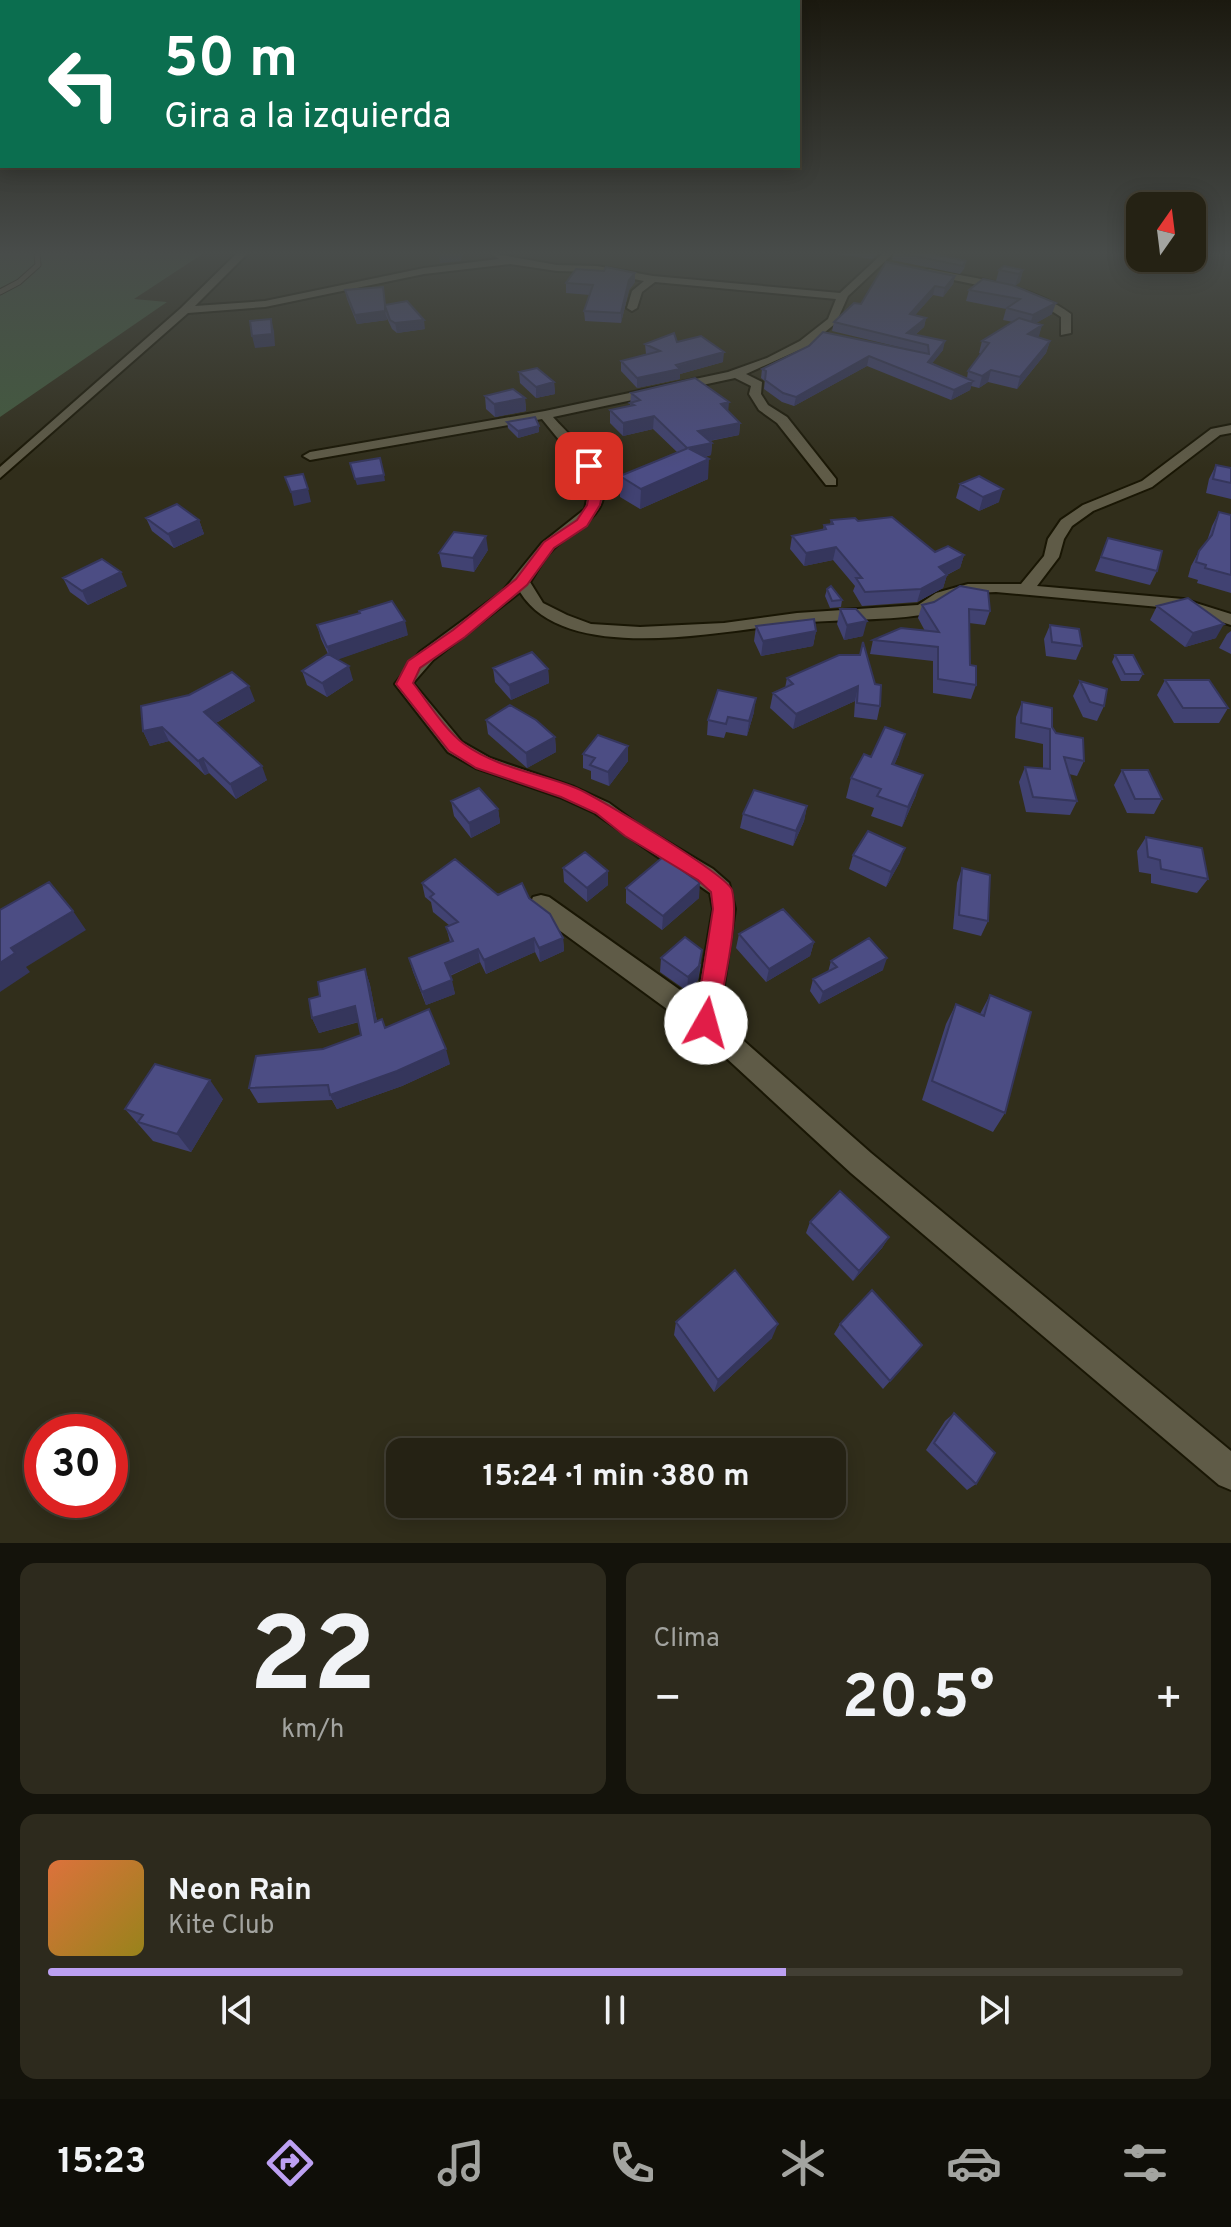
<!DOCTYPE html>
<html lang="es">
<meta charset="utf-8">
<style>
:root{--surface:#252214;--page:#2d2a1d;--text:#f1f3f6;--muted:#a3a4a0;--line:#423f34;--accent:#bca0f2}
body{margin:0;font-family:Overpass,sans-serif;background:var(--page);color:var(--text);height:100vh;display:flex;flex-direction:column;font-size:30px;white-space:nowrap}
*{box-sizing:border-box;margin:0}
p{font-size:26px;color:var(--muted)}
.icon{flex:none;width:44px;height:44px;fill:none;stroke:currentColor;stroke-width:2;stroke-linecap:round;stroke-linejoin:round}
.map{position:relative;height:1543px;overflow:hidden}
.panel{display:flex;flex-direction:column;gap:20px;padding:20px;background:#14130b;flex:1}
.panel>*{flex:none}
.guide{position:absolute;left:0px;top:0px;width:800px;height:168px;box-shadow:0 4px 20px #0003,0 0 0 2px var(--line);background:#0b6e4f;color:#fff;overflow:hidden}
.needle{width:52px;rotate:14deg}
.tools{position:absolute;left:1126px;top:192px;display:grid;gap:16px}
.tools a{display:grid;place-items:center;width:80px;height:80px;border-radius:16px;background:var(--surface);box-shadow:0 4px 20px #0003,0 0 0 2px var(--line);font-size:40px}
.speed{position:absolute;left:24px;top:1414px;display:flex;gap:16px;font-size:40px;font-weight:700;text-align:center}
.speed>*{display:grid;place-content:center;width:104px;height:104px;border-radius:50%;background:var(--surface);box-shadow:0 4px 20px #0003,0 0 0 2px var(--line);line-height:1}
.speed .limit{border:12px solid #d22;background:#fff;color:#111}
.pin{position:absolute;display:grid;place-items:center;width:68px;height:68px;color:#fff;margin:-34px;border-radius:16px;box-shadow:0 4px 12px #0006}
.me{position:absolute;width:88px;margin:-44px;rotate:7deg;stroke-linejoin:round;filter:drop-shadow(0 0 6px #0008)}
.turn{display:flex;align-items:center;gap:28px;height:168px;padding:0 32px;font-size:36px}
.turn .icon{width:104px;height:104px;stroke-width:2.5}
.turn b{display:block;font-size:56px;line-height:68px}
.big{font-size:60px;font-weight:700;line-height:1.1}
.panel .card{flex:1;display:flex;flex-direction:column;justify-content:center;gap:12px;min-width:0;padding:0 28px;border-radius:16px;background:var(--page)}
.panel .dial{align-items:center;gap:0}
.dial b{font-size:104px;line-height:1}
.song{display:flex;align-items:center;gap:24px}
.cover{width:96px;height:96px;border-radius:12px;background:linear-gradient(135deg,hsl(20 70% 55%),hsl(50 70% 35%))}
.played{height:8px;border-radius:4px;background:linear-gradient(90deg,var(--accent) 65%,var(--line) 65%)}
.keys{display:flex;justify-content:space-around;direction:ltr}
.heat{display:flex;justify-content:space-between;align-items:center;font-size:44px;direction:ltr}
.panel .tiles{flex:1;display:grid;gap:20px;grid-template-columns:1fr 1fr}
.card:last-child{grid-column:span 2}
.trip{position:absolute;left:386px;top:1438px;width:460px;height:80px;border-radius:16px;background:var(--surface);box-shadow:0 4px 20px #0003,0 0 0 2px var(--line);font-weight:700;line-height:80px;text-align:center}
.dock{display:flex;height:128px;justify-content:space-around;align-items:center;background:#0f0e08;color:var(--muted)}
.dock .icon{width:56px;height:56px}
.dock .selected{color:var(--accent)}
.dock b{font-size:36px;color:var(--text)}
.map>svg:first-child{display:block}
.green{fill:#435c3e}
.lines{fill:none;stroke-linecap:round;stroke-linejoin:round}
.service-casing{stroke:#191604;stroke-width:7}
.minor-casing{stroke:#191604;stroke-width:4}
.service{stroke:#5f5b47;stroke-width:5}
.minor{fill:#5f5b47;fill-rule:evenodd}
.wall{fill:#414272}
.shaded-wall{fill:#35365c}
.building{fill:#4c4d84;stroke:#35365c;stroke-width:2}
.route{fill:#e11d48;stroke:#92132f;stroke-width:2}
</style>
<div class="map">
<svg width="1231" height="1543" viewBox="0 0 1231 1543">
<rect width="100%" height="100%" fill="#312e1b"/>
<!-- green -->
<path class="green" d="M0,253H204L134,299L167,302L0,417Z"/>
<g class="lines">
<defs>
<path id="service" d="M0,292L19,282L38,265L37,253"/>
<path id="minor" d="M237,253H248L195,306L265,301L424,268L499,259L490,253L557,265L597,266L653,276L840,293L883,253H894L848,296L836,323L808,346L746,374L762,382L761,394L768,405L787,417L836,479V485H826L777,423L759,410L749,394L751,386L735,378L553,417C567,433 583,446 594,464C624,512 577,524 551,551C542,560 537,572 530,582L543,603L567,615L591,624L640,627L724,623L797,613L918,605L936,593L968,584H1021L1044,556L1048,539L1061,520L1083,505L1142,481L1211,429L1231,425V433L1220,435L1152,487L1093,511L1072,526L1064,539L1059,557L1037,586L1183,599L1231,614V625L1181,609L996,592C980,593 963,593 948,600C939,605 932,614 921,615C881,621 839,619 799,623C725,630 566,667 520,592L433,660L413,683L462,742L490,758L574,787L609,803L639,825L713,869L729,883L735,909L719,1019L871,1153L1231,1451V1490L1219,1485L851,1173L697,1031L533,911L530,904L533,897L541,895L549,897L697,1002L713,909L710,893L595,813L560,797L476,768L448,752L395,684L420,652L503,591L542,543L585,509L589,489L582,468L542,419L310,460L303,456L310,452L545,411L728,372L767,358L800,341L828,319L836,299L655,282L642,292L637,308L632,311L627,308L632,291L644,281L597,272L557,271L510,264L424,274L265,307L188,313L0,478V467L181,308Z
M929,269C977,279 1030,284 1071,314V333L1061,335V317C1022,289 971,285 925,274L924,272Z"/>
</defs>
<!-- service casing -->
<use href="#service" class="service-casing"/>
<!-- minor casing -->
<use href="#minor" class="minor-casing"/>
<!-- service -->
<use href="#service" class="service"/>
<!-- minor -->
<use href="#minor" class="minor"/>
</g>
<!-- wall -->
<path class="wall" d="M828,253H879L872,259Z
M893,253H930L966,261L964,269L960,274L892,260Z
M999,270H1023L1020,282L1015,286L1052,314L1036,323L1042,325L1038,337L1050,341L1046,353L1017,389L988,382L979,388L971,386L970,390L951,400L867,366L794,406L782,402L764,389L765,381L761,378L762,369L911,350L832,331L834,322L861,304L955,276L953,284L943,297L933,295L915,315L926,318L924,327L915,335L943,350L932,363L967,378L968,371L981,354L979,353L982,341L1013,322L1003,320L1006,309L966,301L969,290L996,281Z
M635,273V282L629,290L621,323L585,321L584,311L590,295L566,293V283Z
M345,290L385,305L425,329L397,333L392,329L386,316L387,320L357,324L347,299Z
M677,342L723,362L680,374V379L637,388L621,371V361L646,354L645,344Z
M519,372L554,382L555,394L536,398L520,383Z
M631,393L728,411L740,423L739,435L710,441L712,443L711,455L705,457L708,479L640,509L620,497V476L677,452L653,429L623,436L610,423V410L630,406Z
M485,396L525,398L526,411L495,417L486,409Z
M507,422L539,432L518,438L508,428Z
M1216,465L1231,468V499L1206,493L1209,479Z
M960,484L999,502L979,511L956,498Z
M1219,512L1231,515V593L1197,583L1198,580L1188,577L1191,566L1199,551L1207,541L1212,526Z
M146,518L199,520L204,534L174,548L152,531Z
M831,520L858,521L935,552L964,555L960,568L947,575L943,588L917,602L862,606L853,591L855,586L833,560L804,566L790,549L792,536L823,530L824,525H830Z
M1108,538L1157,571L1150,585L1095,571Z
M488,550L474,572L442,567L439,553Z
M63,578L127,586L88,605L70,592Z
M827,589L842,600L841,607L830,608L825,596Z
M922,605L990,611L985,625L969,623L970,665L976,685L971,699L933,693V661L870,654L873,640L925,631L918,618Z
M1157,606L1216,638L1185,647L1150,620Z
M840,609L863,636L844,640L837,624Z
M317,625L408,635L338,659L353,680L327,697L307,685L302,671L328,654L321,639Z
M1050,625L1082,646L1076,660L1046,656L1044,639Z
M756,626L816,631L813,646L761,656L754,641Z
M1231,631V654L1219,648L1227,634Z
M839,655L880,706L877,720L854,717L855,701L793,729L770,708L773,693L785,688L787,678Z
M1115,655L1143,674L1139,681H1121L1112,662Z
M493,668L548,669L549,683L511,700L495,682Z
M1165,680L1228,708L1219,723H1174L1157,695Z
M1080,681L1104,706L1097,721L1083,717L1073,696Z
M255,701L216,723L267,780L236,799L209,773L205,775L169,741L150,746L143,731Z
M1022,702L1052,727L1056,733L1084,761L1077,776L1069,774L1077,801L1070,815L1026,812L1019,782L1025,767L1043,769V744L1015,738L1016,717Z
M754,712L747,736L726,732L724,738L707,735L708,720Z
M486,720L555,737L556,752L527,768L488,734Z
M583,754L628,761L609,786L591,779V771L583,768Z
M899,754L894,765L916,795L902,827L871,816L874,808L846,798L851,778L871,757Z
M1122,770L1162,799L1154,814L1127,813L1114,785Z
M451,801L498,809L500,823L471,838L454,816Z
M807,806L804,821L793,846L740,828L743,814Z
M1146,837L1208,879L1197,893L1151,883V874L1139,872L1137,851Z
M853,855L900,862L886,887L849,869Z
M563,868L608,885L587,902L564,882Z
M962,868L988,921L981,936L953,929L957,883Z
M422,883L529,898L563,938L564,951L540,962L535,952L486,974L480,962L450,976L455,994L426,1005L413,972L409,958L450,942L446,927L449,925L433,912L431,902L425,897Z
M626,888L699,898L662,930L626,903Z
M739,934L814,942L810,956L766,982L736,948Z
M661,958L701,964L698,980L687,991L660,972Z
M831,961L883,970L819,1004L810,991L813,979L828,972Z
M365,969L370,985L377,1021L385,1028L450,1064L402,1086L337,1109L332,1100L258,1103L249,1088L323,1049L361,1035L359,1022L319,1033L312,1018L320,996Z
M990,995L1005,1113L993,1132L922,1100L946,1024L956,1004L980,1014Z
M223,1099L191,1152L153,1141L125,1109Z
M810,1222L889,1237L882,1248L853,1281L806,1233Z
M676,1322L772,1338L714,1392L674,1335Z
M840,1324L922,1345L883,1389L834,1334Z
M954,1413L976,1484L967,1490L926,1450L945,1421Z"/>
<!-- shaded-wall -->
<path class="shaded-wall" d="M439,253H463L461,261L440,263Z
M1023,270L1020,282L1015,286L1019,274Z
M635,273V282L629,290L621,323V313L629,280Z
M955,276L953,284L943,297L945,288Z
M935,286L933,295L908,323L910,314Z
M1056,303L1052,314L1029,327L1033,315Z
M385,311L387,320L357,324L355,315Z
M926,318L924,327L908,340L907,333Z
M271,319L274,331L275,346L255,348L252,336Z
M424,320L425,329L397,333L395,323Z
M1042,325L1039,336L1024,346L1028,334Z
M945,341L943,350L926,371L928,362Z
M1050,341L1046,353L1017,389L1020,377Z
M724,352L723,362L680,374V379L637,388V378Z
M869,356L867,366L794,406L796,397Z
M991,370L988,382L979,388L982,376Z
M973,381L970,390L951,400L954,390Z
M554,382L555,394L536,398V387Z
M525,398L526,411L495,417L494,404Z
M729,402L728,414L721,404Z
M654,416L653,429L623,436V423Z
M740,423L739,435L697,443L698,431Z
M539,426V432L518,438V431Z
M712,443L711,455L686,461L687,448Z
M709,459L708,479L640,509L641,489Z
M384,475L385,481L357,485L355,479Z
M308,489L311,502L294,506L291,492Z
M1003,489L999,502L979,511L983,497Z
M199,520L204,534L174,548L168,534Z
M486,536L488,550L474,572L473,558Z
M836,547L833,560L804,566L806,553Z
M964,555L960,568L936,580L939,567Z
M121,572L127,586L88,605L82,591Z
M947,575L943,588L917,602L921,589Z
M405,621L408,635L331,662L327,647Z
M867,621L863,636L844,640L847,625Z
M1224,624L1216,638L1185,647L1193,633Z
M816,631L813,646L761,656L763,641Z
M349,666L353,680L327,697L322,683Z
M548,669L549,683L511,700L509,685Z
M249,686L255,701L210,726L204,712Z
M858,686L855,701L793,729L796,714Z
M756,698L754,712L747,736L749,721Z
M162,727L169,741L150,746L143,731Z
M905,734L899,754L886,785L892,764Z
M555,737L556,752L527,768L526,753Z
M628,746V761L609,786L608,772Z
M203,758L209,773L205,775L198,761Z
M262,766L267,780L236,799L230,784Z
M923,775L916,795L902,827L908,807Z
M807,806L804,821L793,846L796,831Z
M498,809L500,823L471,838L469,823Z
M905,848L900,862L886,887L891,872Z
M608,871V885L587,902V888Z
M700,883L699,898L662,930L663,916Z
M73,911L86,930L26,967L11,948Z
M534,938L535,952L486,974L484,960Z
M563,938L564,951L540,962L539,948Z
M814,942L810,956L766,982L769,969Z
M478,949L480,962L448,976L445,963Z
M702,950L698,980L687,991L688,977Z
M15,953L30,972L0,992V963Z
M887,958L883,970L819,1004L823,992Z
M365,969L370,985L380,1037L375,1022Z
M452,980L455,994L426,1005L422,992Z
M355,1006L361,1021L319,1033L312,1018Z
M446,1049L450,1064L402,1086L337,1109L330,1095Z
M210,1080L223,1099L191,1152L177,1134Z
M889,1237L882,1248L853,1281L859,1271Z
M778,1324L772,1338L714,1392L718,1380Z"/>
<!-- building -->
<path class="building" d="M900,253H930L966,261L963,266Z
M886,262L955,276L945,288L935,286L910,314L926,318L907,333L945,341L928,362L973,381L954,390L869,356L796,397L783,393L765,380L766,371L762,369L809,346L823,332L929,354L928,345L834,322L854,303L861,304Z
M1004,266L1023,270L1019,274L999,270Z
M606,267L635,273L629,280L621,313L584,311L593,285L566,283L576,269L604,271Z
M983,279L1012,285L1056,303L1033,315L1007,308L1020,299L969,290Z
M383,287L385,305L407,301L424,320L395,323L390,320L385,306V311L355,315L345,290Z
M1019,318L1042,325L1028,334L1050,341L1020,377L991,370L982,376L968,371L989,343L982,341Z
M271,319L272,334L252,336L250,321Z
M674,333L677,342L701,336L724,352L676,365L680,369L637,378L621,361L660,351L645,344Z
M537,368L554,382L536,387L519,372Z
M695,378L729,402L721,404L740,423L698,431L712,443L687,448L654,416L623,423L610,410L634,405L630,403L640,400L631,393Z
M513,389L525,398L494,404L485,396Z
M535,417L539,426L518,431L507,422Z
M688,448L709,459L641,489L620,476Z
M380,458L384,475L355,479L350,463Z
M1216,465L1231,468V483L1213,479Z
M303,474L308,489L291,492L285,477Z
M979,476L1003,489L983,497L960,484Z
M177,504L199,520L168,534L146,518Z
M1219,512L1231,515V575L1205,568L1206,565L1196,562L1199,551L1212,535Z
M892,517L935,552L948,546L964,555L939,567L947,575L921,589L865,592L856,578H862L836,547L806,553L792,536L826,529L824,525L833,524L831,520L855,518L858,521Z
M454,532L486,536L473,558L439,553Z
M1108,538L1162,551L1157,571L1101,557Z
M102,559L121,572L82,591L63,578Z
M831,586L842,600L832,601L827,589Z
M960,586L988,591L990,611L969,609L970,665L976,666V685L938,679V647L873,640L901,628L939,632L922,605L934,602Z
M1188,598L1224,624L1193,633L1157,606Z
M392,601L405,621L327,647L317,625L360,613L359,611Z
M840,609H856L867,621L847,625Z
M814,619L816,631L763,641L756,626Z
M1050,625L1079,629L1082,646L1052,642Z
M863,642L875,684L881,685L880,706L857,703L858,686L796,714L773,693L793,684L787,678L839,655H860Z
M532,652L548,669L509,685L493,668Z
M328,654L349,666L322,683L302,671Z
M1115,655H1133L1143,674H1125Z
M232,672L249,686L204,712L262,766L230,784L203,758L198,761L162,727L143,731L141,706L189,695Z
M1165,680H1209L1228,708H1183Z
M1080,681L1107,689L1104,706L1090,702Z
M718,690L756,698L749,721L728,717L726,724L708,720Z
M1022,702L1052,708V727L1056,733L1083,738L1084,761L1064,757L1077,801L1033,797L1025,767L1050,769V729L1021,723Z
M510,705L536,720L555,737L526,753L486,720Z
M885,727L905,734L892,764L923,775L908,807L877,796L881,789L851,778L864,754L871,757Z
M598,735L628,746L608,772L590,765L595,758L583,754Z
M1122,770H1148L1162,799H1135Z
M479,788L498,809L469,823L451,801Z
M754,790L807,806L796,831L743,814Z
M868,831L905,848L891,872L853,855Z
M1146,837L1202,848L1208,879L1161,869L1160,860L1148,857Z
M585,852L608,871L587,888L563,868Z
M663,857L700,883L663,916L626,888Z
M455,859L498,895L522,883L529,898L550,914L563,938L539,948L534,938L484,960L478,949L445,963L452,980L422,992L409,958L453,941L446,927L458,922L430,897L434,894L422,883Z
M962,868L990,875L988,921L959,915Z
M49,882L73,911L11,948L15,953L0,963V910Z
M783,909L814,942L769,969L739,934Z
M685,937L702,950L699,966L688,977L661,958Z
M869,938L887,958L823,992L813,979L837,967L831,961Z
M365,969L375,1022L382,1019L385,1028L429,1009L446,1049L397,1071L330,1095L328,1085L249,1088L256,1056L323,1049L361,1035L355,1006L312,1018L309,999L320,996L318,982Z
M990,995L1031,1012L1005,1113L932,1081L956,1004L984,1016Z
M155,1064L210,1080L177,1134L138,1122L143,1115L125,1109Z
M840,1191L889,1237L859,1271L810,1222Z
M735,1270L778,1324L718,1380L676,1322Z
M872,1290L922,1345L890,1381L840,1324Z
M954,1413L995,1453L976,1484L934,1443Z"/>
<!-- sky -->
<linearGradient id="sky" x2="0" y2="1"><stop stop-color="#1b190f"/><stop offset="0.54" stop-color="#484c4a"/><stop offset="1" stop-color="#484c4a" stop-opacity="0"/></linearGradient>
<rect width="1231" height="469" fill="url(#sky)"/>
<!-- route -->
<path class="route" d="M589,462L596,466L603,490L600,505L587,526L554,548L527,585L465,637L420,668L413,683C428,702 444,729 464,744C497,768 539,773 576,788C598,797 727,875 732,890C740,921 722,989 717,1023L714,1030L706,1033L698,1030L695,1023L713,909L711,892L698,880L625,836L596,813L561,797L476,768L449,751L396,684L408,661L453,630L516,579L544,542L577,520L587,505L590,490L583,466Z"/>
</svg>
<div class="tools">
<a><svg class="needle" viewBox="-14 -14 28 28"><path d="M0-13l5 13h-10z" fill="#e53935"/><path d="M0 13l5-13h-10z" fill="#a3a4a0"/></svg></a>
</div>
<div class="speed"><div class="limit">30</div></div>
<div class="pin" style="left:589px;top:466px;background:#d93025"><svg class="icon" aria-label="arrive" viewBox="0 0 24 24"><path d="M6 21V4h12l-3 4 3 4H6"/></svg></div>
<svg class="me" style="left:706px;top:1023px" viewBox="-20 -20 40 40"><circle r="19" fill="#fff"/><path d="M0-13L10 11 0 6-10 11z" fill="#e11d48"/></svg>
<div class="trip">15:24 · 1 min · 380 m</div>
<div class="guide">
<div class="turn"><svg class="icon" aria-label="left" viewBox="0 0 24 24"><path d="M17 20v-9H6M10 6l-5 5 5 5"/></svg><div><b>50 m</b>Gira a la izquierda</div></div>
</div>
</div>
<section class="panel">
<div class="tiles">
<div class="card dial"><b>22</b><p>km/h</p></div>
<div class="card"><p>Clima</p>
<div class="heat"><a>−</a><b class="big">20.5°</b><a>+</a></div>
</div>
<div class="card">
<div class="song"><i class="cover"></i><div><b>Neon Rain</b><p>Kite Club</p></div></div>
<div class="played"></div>
<div class="keys"><svg class="icon" aria-label="previous" viewBox="0 0 24 24"><path d="M18 5L8 12l10 7zM5 5v14"/></svg><svg class="icon" aria-label="pause" viewBox="0 0 24 24"><path d="M8 5v14M16 5v14"/></svg><svg class="icon" aria-label="next" viewBox="0 0 24 24"><path d="M6 5l10 7-10 7zM19 5v14"/></svg></div>
</div>
</div>
</section>
<nav class="dock">
<b>15:23</b>
<svg class="icon selected" aria-label="directions" viewBox="0 0 24 24"><path d="M12 3l9 9-9 9-9-9zM9 14v-3h6M13 9l2 2-2 2"/></svg>
<svg class="icon" aria-label="music" viewBox="0 0 24 24"><path d="M9 18V5l10-2v13"/><circle cx="6" cy="18" r="3"/><circle cx="16" cy="16" r="3"/></svg>
<svg class="icon" aria-label="phone" viewBox="0 0 24 24"><path d="M5 4h4l2 5-3 2q2 4 5 5l2-3 5 2v4C11 20 4 13 5 4z"/></svg>
<svg class="icon" aria-label="climate" viewBox="0 0 24 24"><path d="M12 3v18M4 7l16 10M4 17L20 7"/></svg>
<svg class="icon" aria-label="car" viewBox="0 0 24 24"><path d="M5 17H2v-5l4-1 3-4h7l3 4 3 1v5h-3M9 17h6M6 11h13"/><circle cx="7" cy="17" r="2"/><circle cx="17" cy="17" r="2"/></svg>
<svg class="icon" aria-label="filters" viewBox="0 0 24 24"><path d="M4 7h16M4 17h16"/><circle cx="9" cy="7" r="2"/><circle cx="15" cy="17" r="2"/></svg>
</nav>
